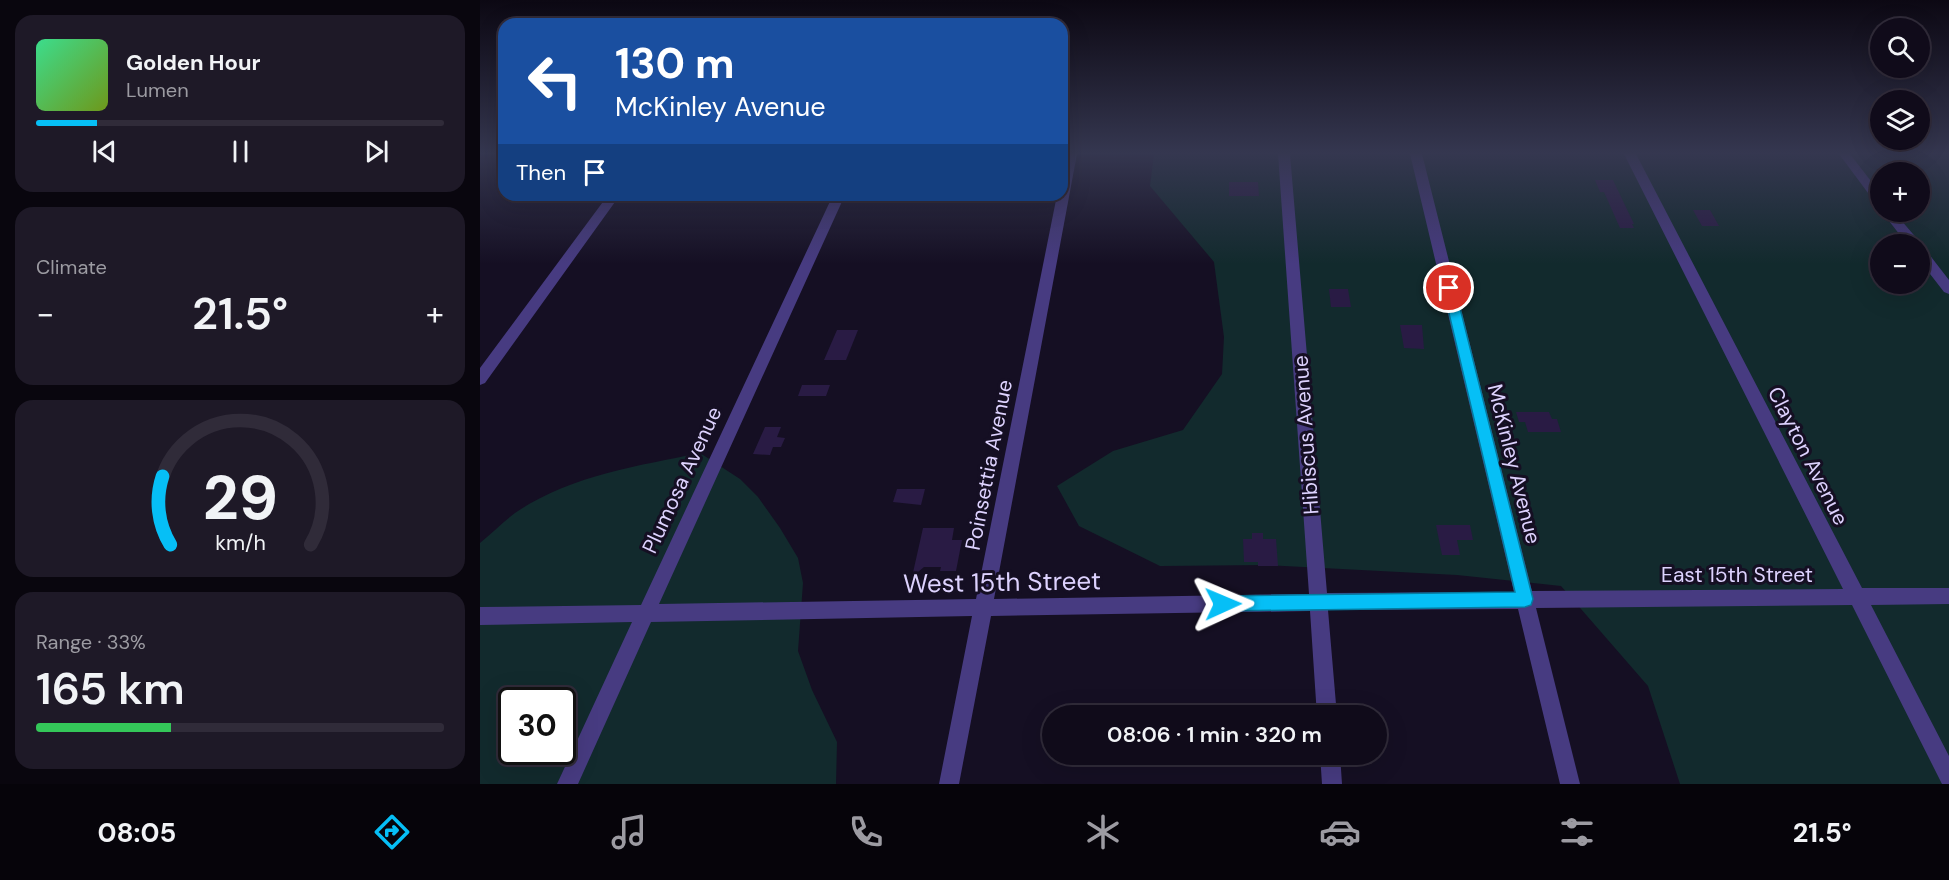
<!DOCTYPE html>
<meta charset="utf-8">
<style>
:root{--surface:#100b1a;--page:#1e1927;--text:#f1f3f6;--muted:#9c9ba2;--line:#302b39;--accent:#06bff6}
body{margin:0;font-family:"DM Sans",sans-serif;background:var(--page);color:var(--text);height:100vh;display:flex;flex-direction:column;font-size:22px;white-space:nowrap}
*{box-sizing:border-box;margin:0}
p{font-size:20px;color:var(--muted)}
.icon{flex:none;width:33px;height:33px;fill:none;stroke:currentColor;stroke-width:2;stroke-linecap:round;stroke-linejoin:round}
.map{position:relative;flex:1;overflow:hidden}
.details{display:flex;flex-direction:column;gap:15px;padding:15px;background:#09060e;width:480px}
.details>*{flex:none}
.guide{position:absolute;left:18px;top:18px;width:570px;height:183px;border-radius:18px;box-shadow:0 6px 24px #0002,0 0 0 2px var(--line);background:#1a4fa0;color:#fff;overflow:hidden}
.buttons{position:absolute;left:1390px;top:18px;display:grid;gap:12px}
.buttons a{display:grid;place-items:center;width:60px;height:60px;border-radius:50%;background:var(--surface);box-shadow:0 6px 24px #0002,0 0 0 2px var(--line);font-size:30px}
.speed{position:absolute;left:18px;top:687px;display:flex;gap:12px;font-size:30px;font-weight:700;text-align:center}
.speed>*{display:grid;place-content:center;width:78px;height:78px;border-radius:50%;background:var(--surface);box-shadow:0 6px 24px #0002,0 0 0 2px var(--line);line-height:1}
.speed .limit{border:3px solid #111;border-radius:9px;background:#fff;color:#111}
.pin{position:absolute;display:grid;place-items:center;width:51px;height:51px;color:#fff;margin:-26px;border:3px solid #fff;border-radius:50%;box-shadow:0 2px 6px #0007}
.me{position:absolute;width:66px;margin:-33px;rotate:89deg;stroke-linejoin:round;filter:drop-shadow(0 0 4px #0008)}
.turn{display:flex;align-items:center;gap:21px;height:126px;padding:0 18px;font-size:27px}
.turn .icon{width:78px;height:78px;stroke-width:2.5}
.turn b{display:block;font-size:42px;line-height:51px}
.then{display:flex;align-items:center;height:57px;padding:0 18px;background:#0003;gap:12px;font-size:22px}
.big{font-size:45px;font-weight:600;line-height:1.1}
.details .card{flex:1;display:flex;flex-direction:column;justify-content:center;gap:9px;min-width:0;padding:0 21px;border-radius:18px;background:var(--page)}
.details .dial{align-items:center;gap:0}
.dial svg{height:156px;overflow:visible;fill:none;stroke:var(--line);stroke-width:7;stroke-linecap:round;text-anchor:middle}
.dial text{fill:var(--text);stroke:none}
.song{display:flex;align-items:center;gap:18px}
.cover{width:72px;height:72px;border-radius:9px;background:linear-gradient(135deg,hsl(150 70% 55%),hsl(80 70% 35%))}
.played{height:6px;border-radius:3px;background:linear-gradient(90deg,var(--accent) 15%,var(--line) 15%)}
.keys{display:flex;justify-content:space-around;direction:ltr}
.heat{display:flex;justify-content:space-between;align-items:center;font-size:33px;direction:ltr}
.charge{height:9px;border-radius:4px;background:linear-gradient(90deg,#34c759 33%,var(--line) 0)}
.trip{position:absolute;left:562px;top:705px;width:345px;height:60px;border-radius:30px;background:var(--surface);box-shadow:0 6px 24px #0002,0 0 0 2px var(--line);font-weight:600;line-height:60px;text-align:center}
.dock{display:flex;height:96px;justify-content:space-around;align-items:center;background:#06040a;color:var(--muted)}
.dock .icon{width:42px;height:42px}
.dock .selected{color:var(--accent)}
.dock b{font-size:27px;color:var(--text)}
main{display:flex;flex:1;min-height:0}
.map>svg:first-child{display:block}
.green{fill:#122a2d;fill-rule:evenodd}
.building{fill:#291b44}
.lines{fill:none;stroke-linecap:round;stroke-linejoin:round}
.minor{fill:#473b81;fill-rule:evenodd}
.route{fill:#06bff6;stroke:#047ca0;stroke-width:1.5}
.labels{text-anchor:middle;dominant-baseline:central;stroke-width:6;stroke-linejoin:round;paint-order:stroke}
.street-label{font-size:21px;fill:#ddd2fe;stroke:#150f23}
.near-street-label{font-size:26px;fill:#ddd2fe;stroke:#150f23}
</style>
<main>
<section class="details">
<div class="card">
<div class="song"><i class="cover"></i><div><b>Golden Hour</b><p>Lumen</p></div></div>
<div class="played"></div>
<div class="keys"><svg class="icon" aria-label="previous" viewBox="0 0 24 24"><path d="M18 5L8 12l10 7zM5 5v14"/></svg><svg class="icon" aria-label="pause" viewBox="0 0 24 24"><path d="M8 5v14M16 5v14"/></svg><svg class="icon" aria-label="next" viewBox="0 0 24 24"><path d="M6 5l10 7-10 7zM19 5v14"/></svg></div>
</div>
<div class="card"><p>Climate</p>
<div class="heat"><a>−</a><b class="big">21.5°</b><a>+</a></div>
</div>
<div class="card dial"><svg viewBox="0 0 100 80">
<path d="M14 69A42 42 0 1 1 86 69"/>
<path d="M14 69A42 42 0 0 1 10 34" stroke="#06bff6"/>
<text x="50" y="56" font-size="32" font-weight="700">29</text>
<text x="50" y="72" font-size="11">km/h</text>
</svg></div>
<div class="card"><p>Range · 33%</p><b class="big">165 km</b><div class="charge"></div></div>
</section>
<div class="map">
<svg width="1469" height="784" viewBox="0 0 1469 784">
<rect width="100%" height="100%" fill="#150f23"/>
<!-- green -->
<path class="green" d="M674,154H1469V784H1200L1168,686L1081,586L977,575L785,565L680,566L599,526L577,486L633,451L703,430L742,374L744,337L734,262L670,186ZM1401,172H1440V212H1401ZM1401,244H1440V284H1401Z
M220,453L260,479L278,497L300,528L318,558L323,583L318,651L332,690L357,742L356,784H0V543C12,533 23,522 35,513C89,476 157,466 220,453ZM32,700H82V752H32Z"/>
<!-- building -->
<path class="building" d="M1115,180H1133L1154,224H1152L1154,228H1140L1124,192H1120Z
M749,182H778L779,196H749Z
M1213,210H1230L1239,226H1222Z
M849,289H868L871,307H851Z
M920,325H942L944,349L924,348Z
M357,330H378L366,360H344Z
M322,385H350L346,396H318Z
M1036,412H1069L1072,419H1077L1081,432H1048L1045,422H1039Z
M285,427H301L297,437L305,438L301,447H293L290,455L273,454Z
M417,489H445L441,505L413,502Z
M956,525H990L993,540H977L980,555H962Z
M443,528H474L472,540H482L476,571H460L461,567H444L432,577Z
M772,533H783V539H796L798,566H778V562H764L763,539H772Z"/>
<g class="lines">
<!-- minor -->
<path class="minor" d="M585,154H597L514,599L829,594L798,154H810L847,593L1034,592L930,154H942L1052,591L1363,589L1144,154H1156L1382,588H1469V604L1391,605L1469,756V784H1462L1372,605L1056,608L1100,784H1080L1038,609L848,610L857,716H837L830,611L511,616L479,784H459L492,616L171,622L98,784H77L152,622L0,625V607L161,605L353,195H365L179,604L496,599L577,195H582V170Z
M1359,154H1370L1401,194V206L1397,205Z
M128,195H140L5,383L0,385V368Z
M1402,212H1414L1439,241L1440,244V245L1427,244Z
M1440,248L1445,249L1469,280V294L1464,292L1440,261Z
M840,754H860L862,784H842Z"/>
</g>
<!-- sky -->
<linearGradient id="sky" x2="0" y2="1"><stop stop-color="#0c0813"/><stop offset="0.58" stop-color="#353750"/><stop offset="1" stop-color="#353750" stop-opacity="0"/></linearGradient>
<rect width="1469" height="264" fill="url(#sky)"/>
<!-- route -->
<path class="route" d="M969,284L975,288L1053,599L1051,605L1045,607L743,611L737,609L735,604L737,598L743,596L1035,592L963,288Z"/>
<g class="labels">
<!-- street labels -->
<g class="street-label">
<text transform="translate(826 435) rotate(-94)">Hibiscus Avenue</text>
<text transform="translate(1328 456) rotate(63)">Clayton Avenue</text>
<text transform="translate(1034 464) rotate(76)">McKinley Avenue</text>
<text transform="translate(509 465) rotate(-79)">Poinsettia Avenue</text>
<text transform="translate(202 480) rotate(-65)">Plumosa Avenue</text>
<text x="1257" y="575">East 15th Street</text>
</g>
<!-- near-street labels -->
<g class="near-street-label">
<text transform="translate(522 582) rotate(-1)">West 15th Street</text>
</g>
</g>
</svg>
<div class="buttons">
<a><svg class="icon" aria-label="search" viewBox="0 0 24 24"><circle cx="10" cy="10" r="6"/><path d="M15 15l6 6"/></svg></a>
<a><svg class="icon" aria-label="layers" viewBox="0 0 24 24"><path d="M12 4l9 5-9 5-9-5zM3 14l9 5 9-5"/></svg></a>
<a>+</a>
<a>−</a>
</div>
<div class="speed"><div class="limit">30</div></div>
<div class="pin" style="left:969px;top:288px;background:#d93025"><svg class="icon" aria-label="arrive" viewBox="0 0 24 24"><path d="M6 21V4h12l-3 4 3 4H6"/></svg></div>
<svg class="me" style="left:743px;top:604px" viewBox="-20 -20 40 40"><path d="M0-17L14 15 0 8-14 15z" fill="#06bff6" stroke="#fff" stroke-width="4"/></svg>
<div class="trip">08:06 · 1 min · 320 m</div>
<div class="guide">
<div class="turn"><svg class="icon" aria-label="left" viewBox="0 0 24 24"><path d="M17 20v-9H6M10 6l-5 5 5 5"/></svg><div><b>130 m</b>McKinley Avenue</div></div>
<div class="then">Then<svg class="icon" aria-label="arrive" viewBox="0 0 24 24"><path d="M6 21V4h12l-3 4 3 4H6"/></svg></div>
</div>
</div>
</main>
<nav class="dock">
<b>08:05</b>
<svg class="icon selected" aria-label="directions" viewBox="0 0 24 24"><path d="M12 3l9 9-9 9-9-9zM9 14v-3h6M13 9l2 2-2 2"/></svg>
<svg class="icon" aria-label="music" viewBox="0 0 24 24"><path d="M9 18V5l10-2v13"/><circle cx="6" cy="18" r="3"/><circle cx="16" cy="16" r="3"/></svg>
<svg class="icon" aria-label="phone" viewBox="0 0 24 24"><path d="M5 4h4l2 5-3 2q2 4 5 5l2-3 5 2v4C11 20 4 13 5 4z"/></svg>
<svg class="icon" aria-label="climate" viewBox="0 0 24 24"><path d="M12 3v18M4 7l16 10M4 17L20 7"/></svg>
<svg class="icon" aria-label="car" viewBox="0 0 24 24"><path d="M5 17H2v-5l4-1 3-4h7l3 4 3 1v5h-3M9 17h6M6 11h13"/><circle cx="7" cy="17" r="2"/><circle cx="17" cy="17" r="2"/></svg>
<svg class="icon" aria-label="filters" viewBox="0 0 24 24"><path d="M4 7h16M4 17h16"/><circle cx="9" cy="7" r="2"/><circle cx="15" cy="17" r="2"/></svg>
<b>21.5°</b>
</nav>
